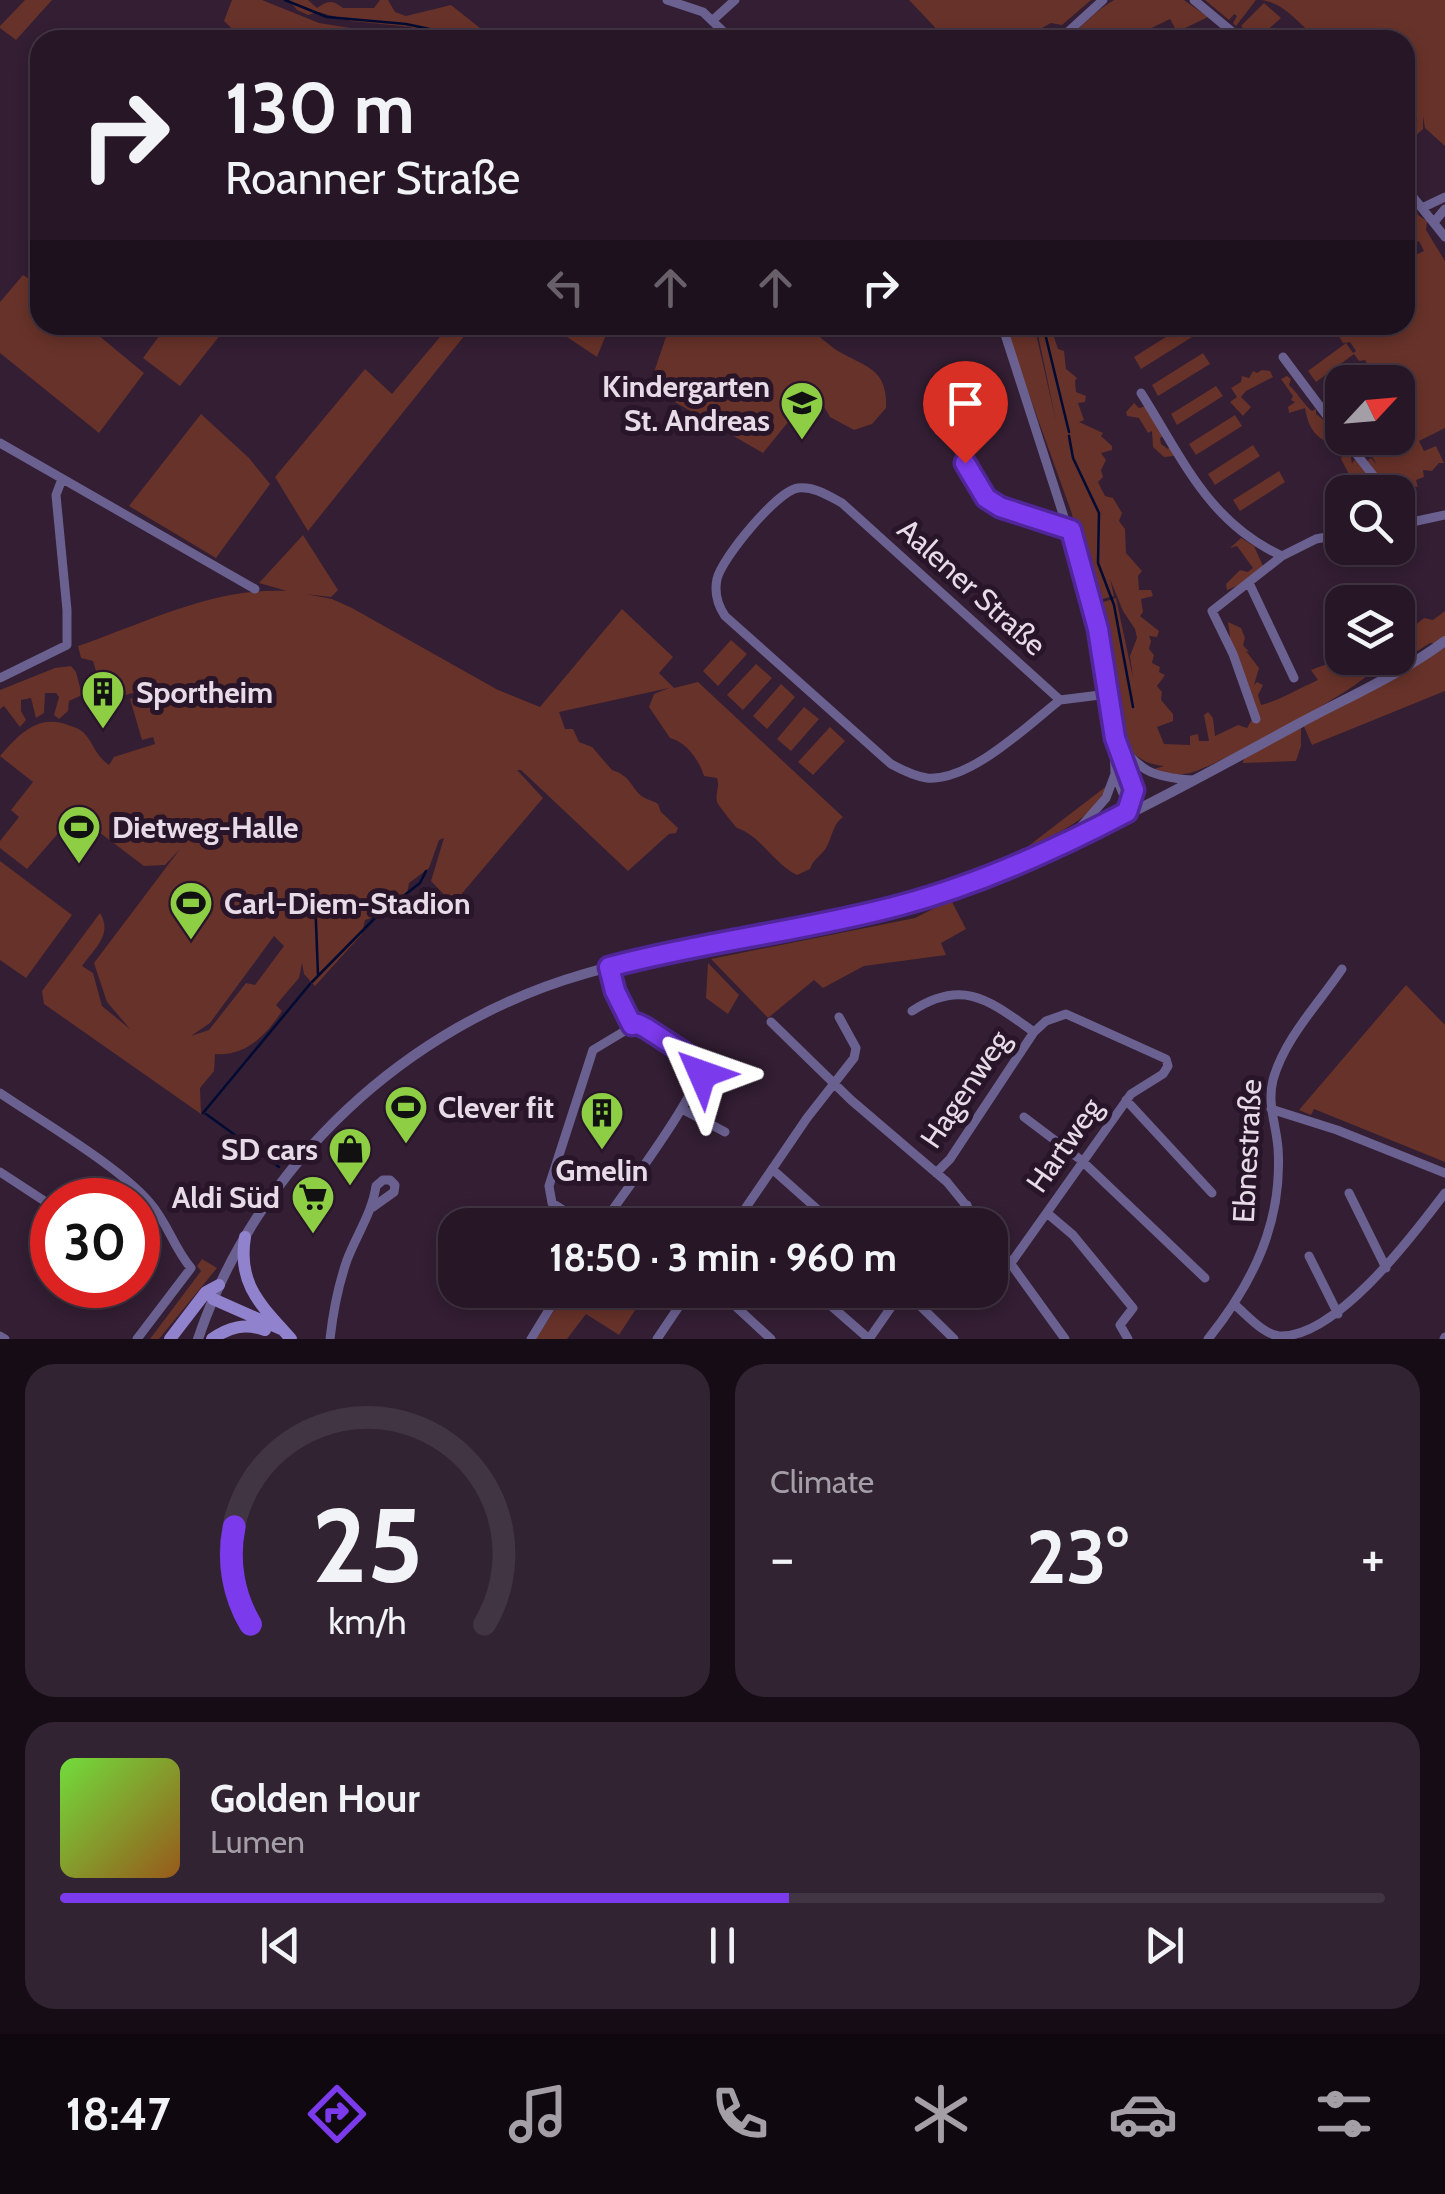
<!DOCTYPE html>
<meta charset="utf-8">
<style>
:root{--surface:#261626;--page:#322332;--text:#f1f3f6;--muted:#a49fa7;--line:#423543;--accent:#7c3aed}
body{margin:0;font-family:Cabin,sans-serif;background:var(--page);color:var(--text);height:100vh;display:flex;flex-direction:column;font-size:38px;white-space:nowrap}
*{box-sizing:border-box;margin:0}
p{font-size:32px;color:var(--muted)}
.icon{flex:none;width:55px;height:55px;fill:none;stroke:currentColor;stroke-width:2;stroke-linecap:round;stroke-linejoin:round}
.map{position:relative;height:1339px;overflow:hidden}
.sheet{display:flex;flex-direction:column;gap:25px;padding:25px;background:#150c15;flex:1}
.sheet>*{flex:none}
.hud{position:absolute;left:30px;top:30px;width:1385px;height:305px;border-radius:30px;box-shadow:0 5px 15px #0003,0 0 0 2px var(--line);background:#261626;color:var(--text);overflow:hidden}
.needle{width:65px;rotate:64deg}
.tools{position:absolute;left:1325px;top:365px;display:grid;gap:20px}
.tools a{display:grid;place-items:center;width:90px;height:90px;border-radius:20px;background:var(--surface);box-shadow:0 5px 15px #0003,0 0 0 2px var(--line);font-size:50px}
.speed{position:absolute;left:30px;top:1178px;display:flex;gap:20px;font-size:50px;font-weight:700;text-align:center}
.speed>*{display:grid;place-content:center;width:130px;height:130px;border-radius:50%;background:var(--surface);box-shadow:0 5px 15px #0003,0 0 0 2px var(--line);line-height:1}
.speed .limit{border:15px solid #d22;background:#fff;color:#111}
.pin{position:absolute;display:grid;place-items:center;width:85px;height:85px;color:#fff;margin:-102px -42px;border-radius:50% 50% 50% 0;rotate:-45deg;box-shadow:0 0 10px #0007}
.pin .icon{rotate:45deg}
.me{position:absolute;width:110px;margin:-55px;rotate:313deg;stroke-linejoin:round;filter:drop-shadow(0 0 8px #0008)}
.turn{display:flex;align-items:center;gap:35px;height:210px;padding:0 30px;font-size:45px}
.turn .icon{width:130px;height:130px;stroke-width:2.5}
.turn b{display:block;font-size:70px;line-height:85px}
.lanes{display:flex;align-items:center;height:95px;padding:0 30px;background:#0003;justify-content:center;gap:50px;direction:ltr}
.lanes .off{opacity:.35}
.big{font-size:75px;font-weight:800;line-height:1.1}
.sheet .card{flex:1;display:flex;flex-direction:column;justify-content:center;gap:15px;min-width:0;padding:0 35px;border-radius:30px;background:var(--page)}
.sheet .dial{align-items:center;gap:0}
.dial svg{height:260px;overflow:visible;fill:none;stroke:var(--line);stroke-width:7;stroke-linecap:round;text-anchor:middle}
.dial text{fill:var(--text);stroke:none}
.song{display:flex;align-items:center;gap:30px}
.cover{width:120px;height:120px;border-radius:15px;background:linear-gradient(135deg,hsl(100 70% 55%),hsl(30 70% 35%))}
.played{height:10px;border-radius:5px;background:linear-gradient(90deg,var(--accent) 55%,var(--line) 55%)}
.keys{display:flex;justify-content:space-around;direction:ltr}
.heat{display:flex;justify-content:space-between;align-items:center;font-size:55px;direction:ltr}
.sheet .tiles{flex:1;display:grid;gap:25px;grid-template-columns:1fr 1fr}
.card:last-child{grid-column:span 2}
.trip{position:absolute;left:438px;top:1208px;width:570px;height:100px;border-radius:30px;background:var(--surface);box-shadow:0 5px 15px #0003,0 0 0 2px var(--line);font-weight:800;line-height:100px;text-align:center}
.menu{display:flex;height:160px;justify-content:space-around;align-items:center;background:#0f090f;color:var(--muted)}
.menu .icon{width:70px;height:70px}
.menu .current{color:var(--accent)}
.menu b{font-size:45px;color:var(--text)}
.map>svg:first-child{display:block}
.green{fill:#673229;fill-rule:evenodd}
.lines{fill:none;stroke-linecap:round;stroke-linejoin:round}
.stream{stroke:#000b33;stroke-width:2.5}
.minor{stroke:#6b6191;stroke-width:9}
.tertiary{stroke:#6b6191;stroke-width:10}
.secondary{stroke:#9182ce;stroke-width:12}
.route-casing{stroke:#51269a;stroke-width:25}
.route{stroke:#7c3aed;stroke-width:18}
.labels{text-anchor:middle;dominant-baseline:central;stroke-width:10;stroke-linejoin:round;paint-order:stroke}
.poi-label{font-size:30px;font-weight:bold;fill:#e8dbe8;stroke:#281529;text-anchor:start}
.street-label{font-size:30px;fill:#e8dbe8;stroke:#281529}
</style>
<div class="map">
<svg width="1445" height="1339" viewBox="0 0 1445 1339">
<rect width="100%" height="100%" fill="#331e33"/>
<!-- green -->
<path class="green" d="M25,0H52L16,40L0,28V26Z
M232,0H262L319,23L425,40H244L224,21Z
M289,0H308L317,8C329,0 332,0 343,8H374L380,0H388L395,12L406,16L451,5L480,28L524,40C499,40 473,42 450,40C435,39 438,33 419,36L411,27L351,21L318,12L308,15L297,10Z
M909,0H1091L1062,25L1051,23L1042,28L1039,40H947Z
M1114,0H1184L1208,17L1177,32L1170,19L1127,40H1072L1071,35C1086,23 1096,10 1114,0Z
M1205,0H1256L1236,26L1233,23L1237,16L1234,14L1229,20Z
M1260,0H1445V146L1425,128L1423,116V129L1405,145V124L1412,112L1405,107V40H1320C1300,27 1286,2 1260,0Z
M1264,3L1281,18L1256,40L1241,26Z
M1405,198L1416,209L1418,215L1427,221L1426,230L1445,261V428L1419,441L1424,451L1436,446L1444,463H1439L1432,471L1423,470L1424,477L1416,480L1418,487L1406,485V479L1398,480L1400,490L1396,492L1389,484L1380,485L1382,478L1379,476L1368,486L1373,492H1362L1355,476L1349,474L1341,459L1343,455L1351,457L1352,464L1354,460L1366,462L1371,458L1377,465L1369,451L1371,448L1379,447L1382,441L1387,443L1388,439L1397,438L1399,445L1403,443L1405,418L1398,410V382L1378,381L1365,360L1359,361L1354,354L1316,382L1308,371L1346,343L1353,353L1356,351L1350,342L1343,343L1337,333L1324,325H1405V260L1424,251L1419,241L1405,247Z
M23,275L40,286V325H86L144,373L99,433L0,353V302Z
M167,325H228L180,386L143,358Z
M450,325H473L308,531L275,477L365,369L392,394Z
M549,325H610L597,357Z
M670,325H775L777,328L806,325C816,333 827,344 838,351C865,367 888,368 886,408L872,424L854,430L830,417L814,390L763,453L649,387Z
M1004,325H1023L1037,338L1056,421L1036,325H1055L1053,334L1058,349L1064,351L1066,369L1077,378L1075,381L1076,392L1086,396L1085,402L1078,403L1084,420L1079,422L1103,433L1101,436L1112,446V450L1101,453L1106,460L1101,470L1103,477L1098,482L1105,496L1113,498L1122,513L1119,521L1125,529L1126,553L1142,571L1138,576L1139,590H1151L1153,596L1141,599L1143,612L1140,616L1159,631L1157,637L1149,636L1151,641L1149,649L1154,655L1152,663L1160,667L1159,672L1165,675L1157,686L1162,692L1161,700L1173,714V721L1157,727L1164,744L1190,745V736L1198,734L1199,741H1209L1204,715L1208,712L1213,718L1215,736L1238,725L1247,728L1251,721L1260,720L1227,640L1230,636L1228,622L1241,628L1245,638L1243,645L1249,652L1246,651L1259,668L1254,685L1257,682L1263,685L1258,695L1261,705C1280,700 1298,689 1318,680L1311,670L1327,664L1334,669L1345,658H1398V632L1404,634L1424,618L1433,620L1445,611V637L1440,643H1430L1387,670L1371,671C1362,688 1217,766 1190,773C1176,776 1164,773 1151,770L1164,766C1117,762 1111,712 1110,672C1109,651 1101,626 1097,604L1116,598L1133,678L1130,656L1137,638L1135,629L1123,611L1110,579L1114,596L1099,600L1092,569H1087L1071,511Z
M1185,325L1192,337L1141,369L1134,357Z
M1203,353L1210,364L1158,396L1152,385Z
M1262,370L1270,371L1273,377L1246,391L1241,397L1251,407L1243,416L1230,402L1237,397L1231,388L1241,382L1242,376L1249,378L1253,371L1257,373Z
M1287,376L1291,379L1289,385C1298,393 1303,404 1312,411L1316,409V414L1324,420L1323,427L1340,437V444C1318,443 1308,429 1305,408L1289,413L1288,407L1295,402L1291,400L1293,396L1281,379Z
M1216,386L1223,396L1177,425L1171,414Z
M1134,403L1139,408L1146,406L1164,436L1160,438L1161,444L1168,449L1170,446L1174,456L1164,457L1153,447L1152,431L1148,433L1139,418L1127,416L1126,412Z
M201,414L249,458L270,484L216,558L129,506Z
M1235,415L1242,426L1196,455L1189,444Z
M1253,445L1260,456L1215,485L1208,474Z
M1279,471L1285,482L1240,511L1233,500Z
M303,535L338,590L331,597L306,594L332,599L352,608L498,690L540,707L622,609L673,657L659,673L674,688L698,682L843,817C832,825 833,836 826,848C820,857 814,858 810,869L797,875C773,863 761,836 737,828C734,825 718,805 717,802C715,793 720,788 717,778L704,776C700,762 687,742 670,738L649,707L654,694L669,688L559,712L565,729H573L579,742L592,747L612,770C632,776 631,789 643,797C648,800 654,801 658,804L661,812L678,828L676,833L669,834L628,871L521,770H517L543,798L453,904L431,881L444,838L439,840L429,868L409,883L407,894L387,903L374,917L365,920L362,934L315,986L304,974L302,963L299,978L276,1005L282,1011C267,1034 246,1057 215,1054L214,1071L200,1088L201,1114L44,1004L42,991L100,913C113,934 95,948 82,966L93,973L102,1006L130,1029L107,1002L94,963L180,849L165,865L144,866L75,814L27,869L0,848V841L19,817L11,810L33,782L0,756C16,738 34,716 62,723C70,726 78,727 84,733C95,745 94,754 109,765L114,757L155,744L153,737L142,740L130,699L144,695L143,690L105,701L93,661L81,658L78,646C146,623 213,587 287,591L259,583ZM274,936L284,946L255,985L246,983L209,1030L191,1036L210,1023Z
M1241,538L1254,546L1263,566L1242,584L1227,590L1226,584L1240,570L1248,572L1253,568L1237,546L1230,548Z
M731,640L747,654L718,686L703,671Z
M1445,641V691L1312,745L1302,722Z
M756,664L772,678L743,710L727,695Z
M71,666L76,672L82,695L69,701L68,711L59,719L54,715L59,697L56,693H45L44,713L36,718L31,698L21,700V711L26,720L20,727L4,706L0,709V690L55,668Z
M781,684L795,697L767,729L753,716Z
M804,707L819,719L791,751L777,739Z
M830,727L845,741L813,775L798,762Z
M1301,728V746L1296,761L1243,763L1244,758Z
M1108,785C1091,820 1061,832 1027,847Z
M0,861L72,915L26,978L0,960Z
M951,900L966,929L941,943L946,955L864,966L823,988L814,980L768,1018L711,959L915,918Z
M915,912L824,932L704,952L881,915Z
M708,963L739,995L728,1014L706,998Z
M1406,985L1445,1025V1162L1314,1109L1311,1115L1299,1110Z
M202,1259L217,1268L159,1339H150L201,1271L197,1266Z
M567,1290H625L641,1301L619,1335L586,1314L567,1339H536Z"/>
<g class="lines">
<!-- stream -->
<path class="stream" d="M285,0L327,17L406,24L448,33L472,32L505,40
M1043,325L1069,432
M1069,436L1073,458L1099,513L1098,563L1114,605L1133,707
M315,897L318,975
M312,982L375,918L420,883L426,871
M203,1113L310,984
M206,1114L279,1167"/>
<!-- minor -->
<path class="minor" d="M667,0L703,12L732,40
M1194,0L1242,40
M713,20L735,0
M1059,40L1103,0
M1405,187L1445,237
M1424,207L1445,197
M1435,221L1445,209
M1002,325L1092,604L1114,735L1115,774L1106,798L1069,840
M1283,357L1342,436
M1141,393C1183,459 1208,522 1282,556
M939,431C963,443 967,475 984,495C998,513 1048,523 1071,530
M1344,438L1386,492
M0,443L255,589
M1398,508L1409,524
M1398,525L1445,515
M1249,583L1294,678
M0,678L67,645V610L56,495L62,479
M1060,700C1028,725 970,782 927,778C914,776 902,770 891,764L725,616C717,604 714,593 717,579C722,558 777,491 798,488C814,486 829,496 842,503L1060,700L1108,694
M1256,719L1233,654L1212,611L1282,556L1316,539L1342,534
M1116,740C1141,772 1152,777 1192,780
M1117,745L1134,790L1127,812
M1115,774L1124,796L1135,803
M609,967L615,991L632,1025
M912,1011C964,977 991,1002 1034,1032
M771,1022L851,1100L947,1182L982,1225
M0,1093C41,1121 120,1167 150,1203C167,1222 174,1248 191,1268L137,1339
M1126,1100L1212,1193
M682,1109L725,1132
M1271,1109L1337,1130L1445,1173
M1024,1117L1081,1160L1205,1278
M772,1169L835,1225
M0,1172L49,1204
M936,1173L950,1159L1034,1032L1046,1021L1066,1014L1166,1059L1168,1066L1163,1074L1131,1094L1011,1263
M1349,1193L1386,1268
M1047,1213L1073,1235L1133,1308L1120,1325L1128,1339
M587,1225L552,1203L549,1186L593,1050L638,1023L700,1063C706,1086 619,1199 602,1225
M734,1225L807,1118L854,1058L856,1048L839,1017
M947,1225L967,1205
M990,1235L1065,1339
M1309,1256L1338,1314
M718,1290L771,1339
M813,1290L869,1339
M904,1290L954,1339
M1235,1305C1248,1316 1263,1334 1279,1336C1336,1339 1414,1234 1445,1193
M0,1336L5,1339
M330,1339C333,1312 338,1286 347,1260C357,1234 372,1213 376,1186L383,1180H390L395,1185L394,1192L373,1207
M531,1339L561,1290
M657,1339L690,1290
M869,1339L903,1290
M1208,1339C1253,1283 1283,1222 1278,1148C1276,1124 1267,1104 1273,1080C1284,1039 1319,1003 1342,969
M1444,1339L1445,1337"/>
<!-- tertiary -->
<path class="tertiary" d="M198,1339C257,1164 407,1025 584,974C700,940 822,931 938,894C1064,854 1184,786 1300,723C1348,697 1401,674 1445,641"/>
<!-- secondary -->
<path class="secondary" d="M245,1237C237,1285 262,1306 291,1339
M213,1299L281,1329
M170,1339L206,1292L219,1285
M212,1339C229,1327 245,1323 265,1330"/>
</g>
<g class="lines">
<defs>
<path id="route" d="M702,1074L700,1063L646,1028L638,1024L632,1025L615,991L609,967C705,941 805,931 901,905C980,884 1055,850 1127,812L1134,790L1115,738L1098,629L1071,530L1000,507L986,498L965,463"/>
</defs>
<!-- route casing -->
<use href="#route" class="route-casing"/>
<!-- route -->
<use href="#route" class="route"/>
</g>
<!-- icons -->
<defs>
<symbol id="school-pin" viewBox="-11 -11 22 30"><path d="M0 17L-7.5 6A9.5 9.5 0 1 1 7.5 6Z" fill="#8dce44" stroke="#281529"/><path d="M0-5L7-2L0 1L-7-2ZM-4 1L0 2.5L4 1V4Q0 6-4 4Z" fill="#111"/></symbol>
<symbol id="building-pin" viewBox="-11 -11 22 30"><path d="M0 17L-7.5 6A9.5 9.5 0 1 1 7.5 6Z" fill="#8dce44" stroke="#281529"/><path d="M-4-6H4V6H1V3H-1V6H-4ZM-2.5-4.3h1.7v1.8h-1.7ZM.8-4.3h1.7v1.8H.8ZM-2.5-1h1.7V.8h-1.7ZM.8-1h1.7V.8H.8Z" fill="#111"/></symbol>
<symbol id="stadium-pin" viewBox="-11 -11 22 30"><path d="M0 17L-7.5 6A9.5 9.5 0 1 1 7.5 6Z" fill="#8dce44" stroke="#281529"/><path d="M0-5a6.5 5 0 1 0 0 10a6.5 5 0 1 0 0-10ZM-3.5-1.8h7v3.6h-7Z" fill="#111"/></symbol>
<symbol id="shop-pin" viewBox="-11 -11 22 30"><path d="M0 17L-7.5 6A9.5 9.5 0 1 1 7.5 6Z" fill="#8dce44" stroke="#281529"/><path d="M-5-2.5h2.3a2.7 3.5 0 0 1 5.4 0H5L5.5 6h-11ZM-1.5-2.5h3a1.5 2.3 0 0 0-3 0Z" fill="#111"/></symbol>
<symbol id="supermarket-pin" viewBox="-11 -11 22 30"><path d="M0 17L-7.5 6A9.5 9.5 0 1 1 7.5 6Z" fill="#8dce44" stroke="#281529"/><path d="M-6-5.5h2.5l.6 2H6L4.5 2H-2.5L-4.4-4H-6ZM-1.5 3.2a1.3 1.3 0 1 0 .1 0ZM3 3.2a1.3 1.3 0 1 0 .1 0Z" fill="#111"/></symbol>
</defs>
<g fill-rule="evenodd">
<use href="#school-pin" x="777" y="378" width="50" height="68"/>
<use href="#building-pin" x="78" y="667" width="50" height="68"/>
<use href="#stadium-pin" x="54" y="802" width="50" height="68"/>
<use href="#stadium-pin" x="166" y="878" width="50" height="68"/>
<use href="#stadium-pin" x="381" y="1082" width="50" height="68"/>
<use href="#building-pin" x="577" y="1088" width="50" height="68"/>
<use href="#shop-pin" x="325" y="1124" width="50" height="68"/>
<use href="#supermarket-pin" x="288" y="1172" width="50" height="68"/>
</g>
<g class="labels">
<!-- poi labels -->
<g class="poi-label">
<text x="770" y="386" text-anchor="end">Kindergarten<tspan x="770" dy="34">St. Andreas</tspan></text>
<text x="136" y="692">Sportheim</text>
<text x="112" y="827">Dietweg-Halle</text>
<text x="224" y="903">Carl-Diem-Stadion</text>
<text x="438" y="1107">Clever fit</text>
<text x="318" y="1149" text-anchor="end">SD cars</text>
<text x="602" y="1170" text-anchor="middle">Gmelin</text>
<text x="280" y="1197" text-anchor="end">Aldi Süd</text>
</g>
<!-- street labels -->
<g class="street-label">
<text transform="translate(972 587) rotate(42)">Aalener Straße</text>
<text transform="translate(965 1089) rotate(-56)">Hagenweg</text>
<text transform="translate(1064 1145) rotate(-55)">Hartweg</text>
<text transform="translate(1247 1151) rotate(-87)">Ebnestraße</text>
</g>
</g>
</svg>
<div class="tools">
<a><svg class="needle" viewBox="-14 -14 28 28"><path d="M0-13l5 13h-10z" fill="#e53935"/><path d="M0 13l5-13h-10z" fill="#a49fa7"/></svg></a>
<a><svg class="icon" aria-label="search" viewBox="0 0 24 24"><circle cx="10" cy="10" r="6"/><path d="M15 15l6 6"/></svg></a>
<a><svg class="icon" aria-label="layers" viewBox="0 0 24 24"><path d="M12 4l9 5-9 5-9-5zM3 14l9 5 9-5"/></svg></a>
</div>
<div class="speed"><div class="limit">30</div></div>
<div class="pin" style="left:965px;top:463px;background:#d93025"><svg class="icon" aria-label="arrive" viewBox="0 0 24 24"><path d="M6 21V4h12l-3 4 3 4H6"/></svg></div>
<svg class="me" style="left:702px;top:1074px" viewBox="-20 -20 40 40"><path d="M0-17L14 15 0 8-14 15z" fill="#7c3aed" stroke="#fff" stroke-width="4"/></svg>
<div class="trip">18:50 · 3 min · 960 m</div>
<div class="hud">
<div class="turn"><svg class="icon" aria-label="right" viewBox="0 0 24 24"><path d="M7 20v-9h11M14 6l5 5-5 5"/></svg><div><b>130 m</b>Roanner Straße</div></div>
<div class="lanes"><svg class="icon off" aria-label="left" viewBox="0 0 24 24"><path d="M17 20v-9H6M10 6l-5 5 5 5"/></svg><svg class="icon off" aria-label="ahead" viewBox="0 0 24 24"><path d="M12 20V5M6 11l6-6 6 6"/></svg><svg class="icon off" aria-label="ahead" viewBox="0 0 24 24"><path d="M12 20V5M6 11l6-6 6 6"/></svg><svg class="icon" aria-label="right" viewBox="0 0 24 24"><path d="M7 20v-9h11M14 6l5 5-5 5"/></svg></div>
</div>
</div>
<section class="sheet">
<div class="tiles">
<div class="card dial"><svg viewBox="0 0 100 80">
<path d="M14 69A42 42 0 1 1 86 69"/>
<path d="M14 69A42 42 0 0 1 9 39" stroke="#7c3aed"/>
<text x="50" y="56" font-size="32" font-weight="700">25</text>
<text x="50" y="72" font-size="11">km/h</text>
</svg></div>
<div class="card"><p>Climate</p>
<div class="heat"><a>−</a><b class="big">23°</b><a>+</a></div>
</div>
<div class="card">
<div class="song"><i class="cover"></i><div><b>Golden Hour</b><p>Lumen</p></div></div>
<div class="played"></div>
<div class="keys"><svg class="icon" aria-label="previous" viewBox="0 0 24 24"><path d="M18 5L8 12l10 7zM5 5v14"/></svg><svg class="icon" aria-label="pause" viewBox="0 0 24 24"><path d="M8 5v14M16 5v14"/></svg><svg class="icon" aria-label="next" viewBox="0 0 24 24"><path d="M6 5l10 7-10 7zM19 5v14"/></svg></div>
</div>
</div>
</section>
<nav class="menu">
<b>18:47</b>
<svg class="icon current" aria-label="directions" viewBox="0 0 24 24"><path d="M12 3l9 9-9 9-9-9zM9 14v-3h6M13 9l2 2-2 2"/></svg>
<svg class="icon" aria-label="music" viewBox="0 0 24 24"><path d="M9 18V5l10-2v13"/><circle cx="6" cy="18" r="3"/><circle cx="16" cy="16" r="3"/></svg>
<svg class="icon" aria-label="phone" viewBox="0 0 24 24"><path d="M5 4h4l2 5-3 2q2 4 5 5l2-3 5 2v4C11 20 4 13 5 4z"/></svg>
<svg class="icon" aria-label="climate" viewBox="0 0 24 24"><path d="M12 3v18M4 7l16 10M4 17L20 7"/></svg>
<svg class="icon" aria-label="car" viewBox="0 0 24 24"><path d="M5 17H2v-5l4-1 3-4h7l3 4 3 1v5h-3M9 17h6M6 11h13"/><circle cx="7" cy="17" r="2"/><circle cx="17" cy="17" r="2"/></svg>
<svg class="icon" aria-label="filters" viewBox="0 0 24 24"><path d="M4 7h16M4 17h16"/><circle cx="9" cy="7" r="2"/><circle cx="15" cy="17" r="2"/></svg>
</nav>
